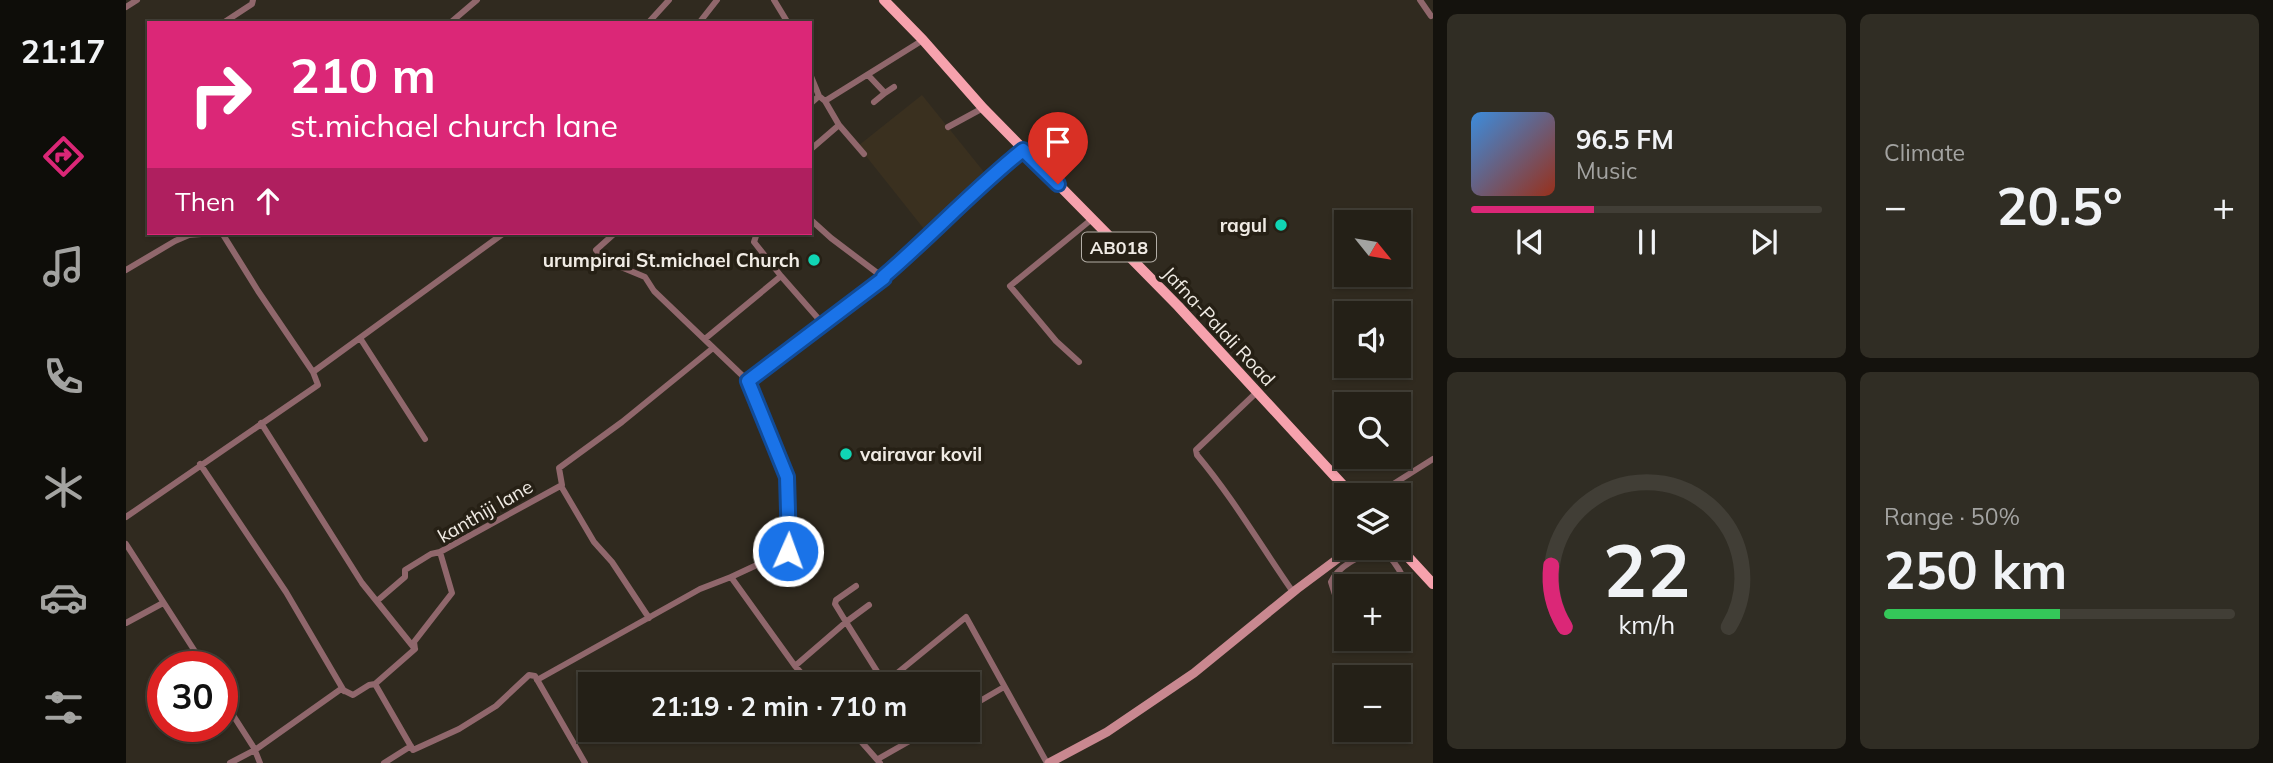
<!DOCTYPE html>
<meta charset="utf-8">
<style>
:root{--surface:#242017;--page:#302d24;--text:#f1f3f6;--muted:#a3a3a1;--line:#413e36;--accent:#db2777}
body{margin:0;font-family:Mulish,sans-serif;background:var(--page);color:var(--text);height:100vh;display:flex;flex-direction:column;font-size:26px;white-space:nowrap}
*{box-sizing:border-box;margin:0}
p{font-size:23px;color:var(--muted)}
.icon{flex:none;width:38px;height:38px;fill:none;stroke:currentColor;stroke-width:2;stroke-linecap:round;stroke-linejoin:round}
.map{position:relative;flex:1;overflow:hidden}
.drawer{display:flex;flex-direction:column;gap:14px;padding:14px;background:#14120d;width:840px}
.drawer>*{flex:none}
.top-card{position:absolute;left:21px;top:21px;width:665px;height:214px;border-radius:0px;box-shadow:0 2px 5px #0004,0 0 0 2px var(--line);background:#db2777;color:#fff;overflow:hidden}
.needle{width:46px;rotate:120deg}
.fabs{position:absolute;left:1208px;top:210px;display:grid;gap:14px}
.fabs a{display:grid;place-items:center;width:77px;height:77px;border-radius:0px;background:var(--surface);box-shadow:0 2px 5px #0004,0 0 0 2px var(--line);font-size:35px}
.speed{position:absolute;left:21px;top:651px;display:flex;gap:14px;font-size:35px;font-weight:700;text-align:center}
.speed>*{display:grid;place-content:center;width:91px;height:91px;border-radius:50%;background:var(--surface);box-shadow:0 2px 5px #0004,0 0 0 2px var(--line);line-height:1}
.speed .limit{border:10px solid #d22;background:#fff;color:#111}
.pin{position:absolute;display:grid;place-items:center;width:60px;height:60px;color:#fff;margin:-72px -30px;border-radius:50% 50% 50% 0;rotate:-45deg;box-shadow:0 0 7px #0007}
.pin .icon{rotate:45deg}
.me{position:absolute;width:77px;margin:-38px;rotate:2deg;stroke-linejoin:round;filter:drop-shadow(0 0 5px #0008)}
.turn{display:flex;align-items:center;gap:24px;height:147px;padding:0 28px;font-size:32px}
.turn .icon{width:91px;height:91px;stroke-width:2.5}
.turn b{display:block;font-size:49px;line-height:60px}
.then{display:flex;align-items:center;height:66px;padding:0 28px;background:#0003;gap:14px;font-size:26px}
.big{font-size:52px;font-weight:700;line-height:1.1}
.drawer .tile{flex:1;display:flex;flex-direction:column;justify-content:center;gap:10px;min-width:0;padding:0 24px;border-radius:10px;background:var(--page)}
.drawer .dial{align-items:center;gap:0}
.dial svg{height:182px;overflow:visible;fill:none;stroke:var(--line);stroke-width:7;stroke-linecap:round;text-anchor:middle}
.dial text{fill:var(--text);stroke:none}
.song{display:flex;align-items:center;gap:21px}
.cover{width:84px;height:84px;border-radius:10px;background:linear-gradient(135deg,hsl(210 70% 55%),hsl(10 70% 35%))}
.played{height:7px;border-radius:4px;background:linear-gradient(90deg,var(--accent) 35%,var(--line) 35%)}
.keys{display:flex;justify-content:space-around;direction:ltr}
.heat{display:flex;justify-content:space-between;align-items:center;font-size:38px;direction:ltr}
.charge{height:10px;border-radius:5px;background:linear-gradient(90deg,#34c759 50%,var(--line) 0)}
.drawer .tiles{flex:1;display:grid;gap:14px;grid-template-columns:repeat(2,1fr)}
.trip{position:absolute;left:452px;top:672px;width:402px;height:70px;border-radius:0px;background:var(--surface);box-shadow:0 2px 5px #0004,0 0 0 2px var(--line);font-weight:700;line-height:70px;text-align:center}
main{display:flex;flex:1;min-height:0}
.tab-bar{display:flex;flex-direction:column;width:126px;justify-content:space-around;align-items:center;background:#0e0d09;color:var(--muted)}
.tab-bar .icon{width:49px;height:49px}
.tab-bar .active{color:var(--accent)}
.tab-bar b{font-size:32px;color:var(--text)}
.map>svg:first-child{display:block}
.built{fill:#3a301f}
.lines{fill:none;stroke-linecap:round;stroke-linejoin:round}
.street{stroke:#90676c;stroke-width:6}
.secondary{stroke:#c98890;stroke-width:9}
.primary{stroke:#f6a2ad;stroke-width:10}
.route-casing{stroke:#114b97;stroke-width:18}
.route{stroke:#1a73e8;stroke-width:12}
.poi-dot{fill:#10d5b4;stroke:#262015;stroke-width:2.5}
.labels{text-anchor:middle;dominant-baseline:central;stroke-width:7;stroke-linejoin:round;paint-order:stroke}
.shield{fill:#262015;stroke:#b3aea6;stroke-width:2}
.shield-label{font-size:18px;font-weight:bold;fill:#f0ebe4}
.poi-label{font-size:19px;font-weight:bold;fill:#f0ebe4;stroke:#262015;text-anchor:end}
.street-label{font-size:19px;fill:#f0ebe4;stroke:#262015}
</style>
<main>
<nav class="tab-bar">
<b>21:17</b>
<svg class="icon active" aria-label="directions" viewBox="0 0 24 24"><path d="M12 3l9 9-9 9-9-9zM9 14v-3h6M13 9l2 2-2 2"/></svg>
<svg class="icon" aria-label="music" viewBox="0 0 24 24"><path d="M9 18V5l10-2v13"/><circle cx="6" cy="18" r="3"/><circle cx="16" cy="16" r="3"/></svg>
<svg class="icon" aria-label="phone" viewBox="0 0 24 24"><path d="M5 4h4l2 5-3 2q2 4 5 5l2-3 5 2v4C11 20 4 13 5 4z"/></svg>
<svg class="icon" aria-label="climate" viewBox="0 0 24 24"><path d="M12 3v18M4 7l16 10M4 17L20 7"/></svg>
<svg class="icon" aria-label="car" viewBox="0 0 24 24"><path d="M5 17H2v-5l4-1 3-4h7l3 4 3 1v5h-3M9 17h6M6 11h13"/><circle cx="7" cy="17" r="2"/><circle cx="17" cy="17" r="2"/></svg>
<svg class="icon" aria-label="filters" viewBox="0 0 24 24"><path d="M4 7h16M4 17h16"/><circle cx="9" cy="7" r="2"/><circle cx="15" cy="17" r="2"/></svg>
</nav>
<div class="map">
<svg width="1307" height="763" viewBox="0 0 1307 763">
<rect width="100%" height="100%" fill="#302a1f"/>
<!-- built -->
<path class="built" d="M796,95L866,182L802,234L732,146Z"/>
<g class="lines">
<!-- street -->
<path class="street" d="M648,0L662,23
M1294,0L1305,16
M0,7L11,0
M97,23L126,4L127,0
M324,23L351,0
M522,23L543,0
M573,23L591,0
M684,74L693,96L699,101L797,40
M742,75L759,93L748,102
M759,93L768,87
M684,104L693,96
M713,125L738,154
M822,127L857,108
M684,150L713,125L699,101
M96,233L132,291L187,372
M489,233L470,250L478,260L519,277L528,291L622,381L661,477L663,544L661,551L605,577L669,666L685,684
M0,270L49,241L63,235L88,233
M655,276L697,324L758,278L705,238L684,219
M756,277L897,150
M234,338L299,439
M580,338L655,276L628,242L631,233
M953,362L930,341L884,286L966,219
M622,381L697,324
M1131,392L1070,450L1071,455C1107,498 1135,546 1167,592
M135,423L236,583L289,649
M74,464L160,592L218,691
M435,486L468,542L486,562L523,618
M1250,495L1307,459
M0,517L192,385L187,372L378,233
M0,544L79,667
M1253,548C1266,556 1283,580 1280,595L1272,600
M730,586L710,600L709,604L720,622L743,605
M251,601L279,577V570L305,554L314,552
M1220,616L1211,601L1205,582C1212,565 1237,555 1253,548
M0,623L37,603
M669,666L720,622L759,684
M411,680L574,589L605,577
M759,683L840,617L921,763
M96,698L128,748L134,763
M842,708L878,687
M725,730L754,763
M752,759L803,730
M104,763L129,750L215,689L227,695L243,685L249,684
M258,763L285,746
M459,763L409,676L403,675L370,706L333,729L287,750L249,684L289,649L288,642L326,593L314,552L436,485L433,468L496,422L587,348"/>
<!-- secondary -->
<path class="secondary" d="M923,763L981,732L1068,673L1171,589L1226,548"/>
<!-- primary -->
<path class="primary" d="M758,0L797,40L857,108L1052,306L1226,495
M1272,546L1307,584"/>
</g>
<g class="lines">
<defs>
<path id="route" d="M662,551L663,544L661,477L622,381L758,278L757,277C805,236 848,189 897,150L932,184"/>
</defs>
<!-- route casing -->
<use href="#route" class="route-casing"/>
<!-- route -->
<use href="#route" class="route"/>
</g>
<!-- markers -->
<g class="poi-dot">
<circle cx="1155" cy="225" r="7"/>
<circle cx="688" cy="260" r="7"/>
<circle cx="720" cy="454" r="7"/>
</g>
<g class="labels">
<!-- shield labels -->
<rect class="shield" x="956" y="232.5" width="74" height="29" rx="5"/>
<g class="shield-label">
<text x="993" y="247">AB018</text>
</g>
<!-- poi labels -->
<g class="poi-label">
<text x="1141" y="225">ragul</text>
<text x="674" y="260">urumpirai St.michael Church</text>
<text x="734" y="454" text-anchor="start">vairavar kovil</text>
</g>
<!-- street labels -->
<g class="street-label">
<text transform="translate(1093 326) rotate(47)">Jafna-Palali Road</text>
<text transform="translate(359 511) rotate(-30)">kanthiji lane</text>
</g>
</g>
</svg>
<div class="fabs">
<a><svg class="needle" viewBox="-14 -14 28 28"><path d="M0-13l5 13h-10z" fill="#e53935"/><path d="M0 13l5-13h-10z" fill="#a3a3a1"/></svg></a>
<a><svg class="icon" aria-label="sound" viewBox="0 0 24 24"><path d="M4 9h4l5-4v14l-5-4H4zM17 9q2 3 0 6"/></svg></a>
<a><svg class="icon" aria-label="search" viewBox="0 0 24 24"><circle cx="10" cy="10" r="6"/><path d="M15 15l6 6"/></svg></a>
<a><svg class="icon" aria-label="layers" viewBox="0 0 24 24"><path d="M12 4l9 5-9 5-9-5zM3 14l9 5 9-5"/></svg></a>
<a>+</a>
<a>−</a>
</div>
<div class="speed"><div class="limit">30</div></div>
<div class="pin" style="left:932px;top:184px;background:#d93025"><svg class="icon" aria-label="arrive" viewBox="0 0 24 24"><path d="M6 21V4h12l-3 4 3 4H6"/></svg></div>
<svg class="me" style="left:662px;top:551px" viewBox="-20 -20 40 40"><circle r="17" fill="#1a73e8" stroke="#fff" stroke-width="3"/><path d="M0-11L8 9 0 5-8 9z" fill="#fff"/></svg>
<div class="trip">21:19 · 2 min · 710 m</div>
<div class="top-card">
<div class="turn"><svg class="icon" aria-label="right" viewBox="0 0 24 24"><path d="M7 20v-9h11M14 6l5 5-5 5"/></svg><div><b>210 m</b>st.michael church lane</div></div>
<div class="then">Then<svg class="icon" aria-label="ahead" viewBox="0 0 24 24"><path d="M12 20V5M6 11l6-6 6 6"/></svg></div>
</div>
</div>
<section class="drawer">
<div class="tiles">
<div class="tile">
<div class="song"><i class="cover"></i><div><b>96.5 FM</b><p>Music</p></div></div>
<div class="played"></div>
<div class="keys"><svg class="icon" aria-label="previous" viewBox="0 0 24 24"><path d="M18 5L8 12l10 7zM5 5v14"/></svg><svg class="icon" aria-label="pause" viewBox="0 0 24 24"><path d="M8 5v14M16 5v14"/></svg><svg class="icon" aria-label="next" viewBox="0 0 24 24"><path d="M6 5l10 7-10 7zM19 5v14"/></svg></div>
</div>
<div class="tile"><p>Climate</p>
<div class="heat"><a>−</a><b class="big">20.5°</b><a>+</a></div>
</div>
<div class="tile dial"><svg viewBox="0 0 100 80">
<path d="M14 69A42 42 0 1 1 86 69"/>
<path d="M14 69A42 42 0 0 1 8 42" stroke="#db2777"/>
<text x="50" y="56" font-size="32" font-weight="700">22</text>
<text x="50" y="72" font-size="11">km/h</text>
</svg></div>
<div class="tile"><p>Range · 50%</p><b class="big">250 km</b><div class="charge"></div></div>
</div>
</section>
</main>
